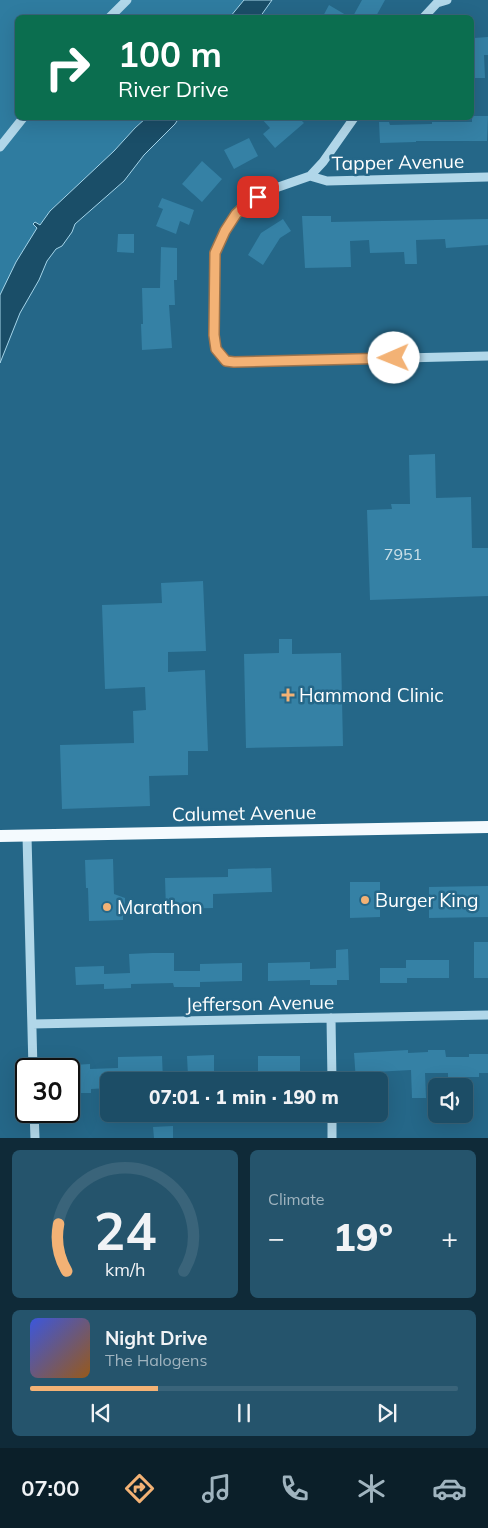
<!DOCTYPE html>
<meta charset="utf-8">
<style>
:root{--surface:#1c4d66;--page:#25546c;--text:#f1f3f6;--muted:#a0b4bf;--line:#3a647a;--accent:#f3b275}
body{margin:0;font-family:Mulish,sans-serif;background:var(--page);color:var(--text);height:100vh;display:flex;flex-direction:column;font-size:19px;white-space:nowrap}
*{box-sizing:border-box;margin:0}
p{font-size:16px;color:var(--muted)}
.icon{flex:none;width:28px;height:28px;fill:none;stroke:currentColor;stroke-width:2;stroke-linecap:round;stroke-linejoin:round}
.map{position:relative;height:1138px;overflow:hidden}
.panel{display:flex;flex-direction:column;gap:12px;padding:12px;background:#0f2a38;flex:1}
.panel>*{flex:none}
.hud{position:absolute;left:15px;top:15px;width:459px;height:105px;border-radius:8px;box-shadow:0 5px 20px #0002,0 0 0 1px var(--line);background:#0b6e4f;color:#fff;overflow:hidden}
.buttons{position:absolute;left:428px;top:1078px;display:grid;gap:10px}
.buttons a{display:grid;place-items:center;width:45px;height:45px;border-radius:8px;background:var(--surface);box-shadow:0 5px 20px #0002,0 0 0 1px var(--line);font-size:25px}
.speed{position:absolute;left:15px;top:1058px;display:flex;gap:10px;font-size:25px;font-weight:700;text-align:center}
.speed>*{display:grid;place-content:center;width:65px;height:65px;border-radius:50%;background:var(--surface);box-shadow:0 5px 20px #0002,0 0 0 1px var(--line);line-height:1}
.speed .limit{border:2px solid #111;border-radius:8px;background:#fff;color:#111}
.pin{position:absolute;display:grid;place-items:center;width:42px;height:42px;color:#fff;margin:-21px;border-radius:10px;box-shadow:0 2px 8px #0006}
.me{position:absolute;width:55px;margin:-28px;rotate:269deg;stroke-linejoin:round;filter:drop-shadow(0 0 4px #0008)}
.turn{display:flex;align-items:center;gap:18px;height:105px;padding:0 20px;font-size:22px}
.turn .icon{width:65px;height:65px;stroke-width:2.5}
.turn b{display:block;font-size:35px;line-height:42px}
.big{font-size:38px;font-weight:800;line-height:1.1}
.panel .card{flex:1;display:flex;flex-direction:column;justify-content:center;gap:8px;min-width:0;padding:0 18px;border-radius:8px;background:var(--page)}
.panel .dial{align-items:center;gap:0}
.dial svg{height:130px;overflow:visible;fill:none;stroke:var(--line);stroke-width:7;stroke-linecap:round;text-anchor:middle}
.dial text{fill:var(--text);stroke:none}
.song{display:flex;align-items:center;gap:15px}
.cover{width:60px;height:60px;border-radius:8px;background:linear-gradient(135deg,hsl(230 70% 55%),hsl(30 70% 35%))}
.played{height:5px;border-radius:2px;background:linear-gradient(90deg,var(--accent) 30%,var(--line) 30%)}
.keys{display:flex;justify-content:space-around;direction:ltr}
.heat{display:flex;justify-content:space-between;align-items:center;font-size:28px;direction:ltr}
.panel .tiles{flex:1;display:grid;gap:12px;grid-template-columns:1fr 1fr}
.card:last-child{grid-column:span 2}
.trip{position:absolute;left:100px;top:1072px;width:288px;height:50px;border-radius:8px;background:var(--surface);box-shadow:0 5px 20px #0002,0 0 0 1px var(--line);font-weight:800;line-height:50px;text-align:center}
.tabs{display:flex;height:80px;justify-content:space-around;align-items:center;background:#0b1f29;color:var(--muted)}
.tabs .icon{width:35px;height:35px}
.tabs .selected{color:var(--accent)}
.tabs b{font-size:22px;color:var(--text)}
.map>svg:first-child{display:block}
.green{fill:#2f7ca0}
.water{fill:#1a4e68;stroke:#a5d5ea}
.building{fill:#3581a5}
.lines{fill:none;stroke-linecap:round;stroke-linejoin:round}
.minor{stroke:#b1d7e9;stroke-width:9}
.major{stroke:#f4fafe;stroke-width:12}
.route-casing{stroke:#9e744c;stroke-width:12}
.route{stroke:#f3b275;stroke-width:9}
.poi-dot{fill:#f3b275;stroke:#256788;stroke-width:2}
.labels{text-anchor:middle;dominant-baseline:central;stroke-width:5;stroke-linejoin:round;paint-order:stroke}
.number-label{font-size:16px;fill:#cce0e8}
.street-label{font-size:19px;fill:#fff;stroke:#256788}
.poi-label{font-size:19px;fill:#fff;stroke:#256788;text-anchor:start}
</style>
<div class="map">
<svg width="488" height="1138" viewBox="0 0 488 1138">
<rect width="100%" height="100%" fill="#256788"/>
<!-- green -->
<path class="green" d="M0,0H244L230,17L18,18V118H146L135,128L114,151L50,211L39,226L35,222L33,224L38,228L16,262L0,295Z"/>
<!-- water -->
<path class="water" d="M244,0H272L260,17H230Z
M146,118H179L175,124L144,155L124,181L75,224L72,232L62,246L56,249L47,261L39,280L20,313L0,363V295L16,262L37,228L33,224L35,222L40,225L50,211L114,151L135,128Z"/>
<!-- building -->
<path class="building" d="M362,0H385L375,18H352Z
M329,5L351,18H322Z
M488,37V55H484L485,78H471V67H475L474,38Z
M472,116H488L487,141H416V142L380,143L379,122H389L390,125L432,124V122H472Z
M261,118H299L304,123L275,148L263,134L270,128Z
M249,138L258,156L234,169L224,150Z
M202,161L222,179L202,202L182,184Z
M162,198L194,210L189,225L180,221L176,234L156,226L163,209L158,207Z
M302,216H331V222L488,219V245L446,248L445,239L416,240L417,264H405L404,252L370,253L369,240L350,241L351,267L305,268Z
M283,219L291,231L280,238L263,265L248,255L261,233Z
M118,234H134V253L117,252Z
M161,247L177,248V280H174L175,305H169L172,348L142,350L141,324H143L142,288H160Z
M435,454L436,498L471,497L472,548H488V596L370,600L367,510L392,509L391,504H410L409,455Z
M203,581L206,651L168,652V672L205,670L208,751H188V775L149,776L150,806L62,809L60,745L134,743L133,711L146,710L145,687L105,689L102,605L162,603L161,583Z
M279,639H292V654L341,653L343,746L246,748L244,654L279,653Z
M113,859L114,894L125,898V913L123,912V920L89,921L88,888H86L85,860Z
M271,868L272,892L213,894V908L166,909L165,878L228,877V869Z
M350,882H380V917L350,918Z
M488,886V917L429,918V887Z
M474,942H488V978H474Z
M348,949L349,980H337V985H310V980L268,981V963L310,962V969L336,968V950Z
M152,953H174V971H200V964L242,963V981L200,982V987H174L173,983L131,984V988L104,989V984L76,985L75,967L104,966V974L130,973L129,954Z
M406,960H449V978H407V983H380V968H406Z
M408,1050V1053L428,1052V1050H445L446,1057H469V1054H488V1073H479V1077H462V1086H448V1073H425L426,1098H412L411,1070L374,1072V1081H356L354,1053Z
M214,1055V1075L188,1076L187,1056Z
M162,1056L163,1081H109V1088L91,1089V1093H69V1075H74L73,1065L90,1064V1069L118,1068V1057Z
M258,1056H300V1079H258Z
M173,1126V1138H154L153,1127Z"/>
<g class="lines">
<!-- minor -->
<path class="minor" d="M109,18L127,0
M423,18L437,3L447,0
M354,118L323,162L310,176L267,191L249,202L236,214L225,231L215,253L214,335L216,349L226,361L234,362L488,356
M0,147L23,118
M310,176L327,181L488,177
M27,836L33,1069
M331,1018L332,1081
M32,1024L488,1015
M34,1111L35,1138
M332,1114V1138"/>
<!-- major -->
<path class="major" d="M0,836L488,827"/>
</g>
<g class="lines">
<defs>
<path id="route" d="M258,197L249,202L236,214L225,231L215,253L214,335L216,349L226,361L234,362L394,358"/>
</defs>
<!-- route casing -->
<use href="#route" class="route-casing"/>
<!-- route -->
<use href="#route" class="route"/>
</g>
<!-- markers -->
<g class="poi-dot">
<path d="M285.5 687.5h5v5h5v5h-5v5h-5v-5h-5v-5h5z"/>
<circle cx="365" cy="900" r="5"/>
<circle cx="107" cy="907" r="5"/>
</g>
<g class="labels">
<!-- number labels -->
<g class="number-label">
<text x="403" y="554">7951</text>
</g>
<!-- street labels -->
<g class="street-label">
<text transform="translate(398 162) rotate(-1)">Tapper Avenue</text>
<text transform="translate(244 813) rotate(-1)">Calumet Avenue</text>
<text transform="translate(260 1003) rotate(-1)">Jefferson Avenue</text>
</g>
<!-- poi labels -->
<g class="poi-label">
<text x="299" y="695">Hammond Clinic</text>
<text x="375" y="900">Burger King</text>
<text x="117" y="907">Marathon</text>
</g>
</g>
</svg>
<div class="buttons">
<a><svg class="icon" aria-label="sound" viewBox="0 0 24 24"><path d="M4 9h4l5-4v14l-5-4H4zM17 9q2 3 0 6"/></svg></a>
</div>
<div class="speed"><div class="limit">30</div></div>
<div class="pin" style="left:258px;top:197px;background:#d93025"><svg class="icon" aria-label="arrive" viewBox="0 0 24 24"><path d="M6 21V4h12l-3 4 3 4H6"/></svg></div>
<svg class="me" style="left:394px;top:358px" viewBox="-20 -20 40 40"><circle r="19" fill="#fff"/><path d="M0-13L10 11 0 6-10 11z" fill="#f3b275"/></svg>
<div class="trip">07:01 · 1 min · 190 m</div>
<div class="hud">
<div class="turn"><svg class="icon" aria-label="right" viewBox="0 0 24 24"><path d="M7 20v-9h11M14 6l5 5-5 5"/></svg><div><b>100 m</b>River Drive</div></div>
</div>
</div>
<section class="panel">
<div class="tiles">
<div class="card dial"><svg viewBox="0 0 100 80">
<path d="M14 69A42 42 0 1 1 86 69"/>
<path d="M14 69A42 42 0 0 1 9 40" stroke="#f3b275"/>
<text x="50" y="56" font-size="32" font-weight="700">24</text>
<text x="50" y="72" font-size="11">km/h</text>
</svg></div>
<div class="card"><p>Climate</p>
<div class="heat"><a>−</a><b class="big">19°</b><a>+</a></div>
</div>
<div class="card">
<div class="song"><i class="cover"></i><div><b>Night Drive</b><p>The Halogens</p></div></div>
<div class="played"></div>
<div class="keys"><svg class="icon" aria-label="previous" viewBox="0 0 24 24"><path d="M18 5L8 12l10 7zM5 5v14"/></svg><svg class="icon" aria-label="pause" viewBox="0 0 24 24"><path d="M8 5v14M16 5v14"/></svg><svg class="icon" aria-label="next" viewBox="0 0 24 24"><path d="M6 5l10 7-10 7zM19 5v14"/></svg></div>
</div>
</div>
</section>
<nav class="tabs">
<b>07:00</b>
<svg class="icon selected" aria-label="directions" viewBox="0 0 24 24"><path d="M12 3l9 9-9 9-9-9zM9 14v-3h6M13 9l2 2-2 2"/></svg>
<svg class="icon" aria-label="music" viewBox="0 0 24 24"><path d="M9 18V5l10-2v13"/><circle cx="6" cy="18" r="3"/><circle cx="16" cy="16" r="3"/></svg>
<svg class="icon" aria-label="phone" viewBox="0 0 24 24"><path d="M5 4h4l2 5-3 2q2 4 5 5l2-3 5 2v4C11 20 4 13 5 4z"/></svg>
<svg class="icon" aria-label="climate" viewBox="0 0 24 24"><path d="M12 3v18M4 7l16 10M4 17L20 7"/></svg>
<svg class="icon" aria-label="car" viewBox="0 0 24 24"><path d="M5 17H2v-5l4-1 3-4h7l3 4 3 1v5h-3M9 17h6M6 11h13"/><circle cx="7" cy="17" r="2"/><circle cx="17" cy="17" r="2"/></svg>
</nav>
